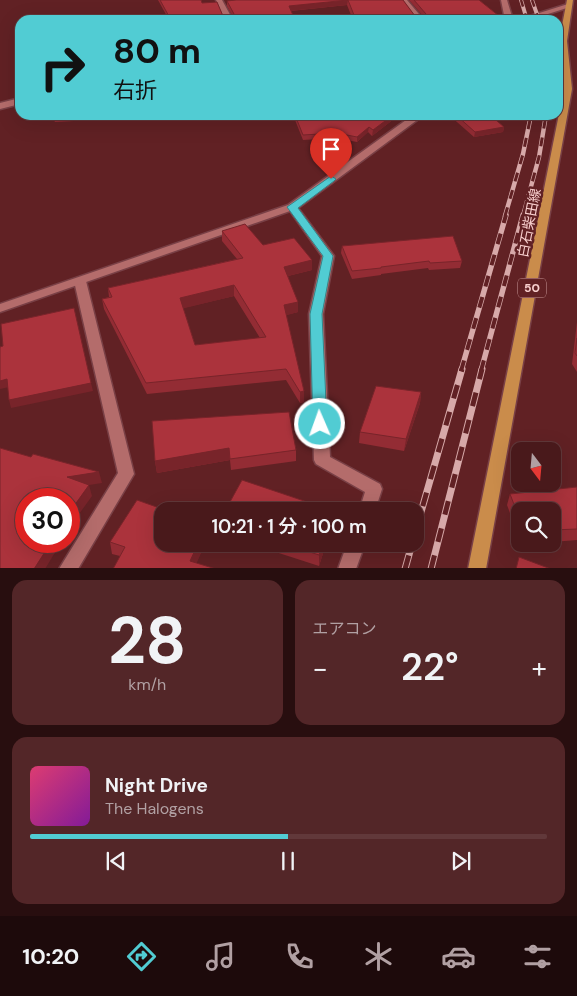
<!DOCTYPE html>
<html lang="ja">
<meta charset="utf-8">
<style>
:root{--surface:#49191b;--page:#532628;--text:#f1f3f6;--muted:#b1a0a3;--line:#61383a;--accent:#51ccd3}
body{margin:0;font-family:"DM Sans","Noto Sans JP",sans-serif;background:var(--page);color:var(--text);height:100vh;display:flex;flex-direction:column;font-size:19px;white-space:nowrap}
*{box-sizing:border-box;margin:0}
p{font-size:16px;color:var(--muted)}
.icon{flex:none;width:28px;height:28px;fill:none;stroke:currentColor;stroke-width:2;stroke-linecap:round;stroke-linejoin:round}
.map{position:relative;height:568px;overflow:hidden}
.sheet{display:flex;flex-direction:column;gap:12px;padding:12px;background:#280e0f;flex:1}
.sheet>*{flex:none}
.guide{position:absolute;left:15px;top:15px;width:548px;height:105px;border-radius:15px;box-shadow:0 5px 20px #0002,0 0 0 1px var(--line);background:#51ccd3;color:#111;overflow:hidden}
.needle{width:32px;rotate:164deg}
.controls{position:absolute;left:511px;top:442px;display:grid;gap:10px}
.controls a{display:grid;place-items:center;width:50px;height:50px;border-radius:10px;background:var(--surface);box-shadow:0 5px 20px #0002,0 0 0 1px var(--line);font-size:25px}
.speed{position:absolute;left:15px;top:488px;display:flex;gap:10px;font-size:25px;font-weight:700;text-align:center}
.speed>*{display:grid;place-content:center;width:65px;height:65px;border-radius:50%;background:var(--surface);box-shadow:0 5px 20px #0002,0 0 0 1px var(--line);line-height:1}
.speed .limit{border:8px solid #d22;background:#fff;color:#111}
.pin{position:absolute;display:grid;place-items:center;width:42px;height:42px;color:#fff;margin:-51px -21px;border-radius:50% 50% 50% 0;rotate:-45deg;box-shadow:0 0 5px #0007}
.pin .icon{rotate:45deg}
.me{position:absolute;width:55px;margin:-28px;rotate:358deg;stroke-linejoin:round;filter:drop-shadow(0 0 4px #0008)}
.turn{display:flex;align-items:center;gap:18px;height:105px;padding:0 15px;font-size:22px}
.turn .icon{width:65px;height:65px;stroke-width:2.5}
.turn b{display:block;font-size:35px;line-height:42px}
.big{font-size:38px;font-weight:600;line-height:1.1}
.sheet .tile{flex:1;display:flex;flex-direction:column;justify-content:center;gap:8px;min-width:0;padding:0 18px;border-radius:15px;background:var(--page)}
.sheet .dial{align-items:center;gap:0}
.dial b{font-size:65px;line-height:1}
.song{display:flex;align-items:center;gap:15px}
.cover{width:60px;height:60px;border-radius:8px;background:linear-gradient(135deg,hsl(340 70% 55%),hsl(290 70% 35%))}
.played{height:5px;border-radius:2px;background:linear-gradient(90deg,var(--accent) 50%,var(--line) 50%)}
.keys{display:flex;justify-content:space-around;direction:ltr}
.heat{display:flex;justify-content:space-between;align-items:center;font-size:28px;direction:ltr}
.sheet .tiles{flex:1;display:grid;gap:12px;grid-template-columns:1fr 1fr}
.tile:last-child{grid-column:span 2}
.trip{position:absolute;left:154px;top:502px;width:270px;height:50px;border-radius:15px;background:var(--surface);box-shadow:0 5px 20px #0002,0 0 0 1px var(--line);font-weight:600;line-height:50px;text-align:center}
.tabs{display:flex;height:80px;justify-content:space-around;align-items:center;background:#1d0a0b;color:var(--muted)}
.tabs .icon{width:35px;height:35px}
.tabs .active{color:var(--accent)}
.tabs b{font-size:22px;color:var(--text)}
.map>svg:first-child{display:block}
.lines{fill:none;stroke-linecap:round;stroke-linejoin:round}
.service-casing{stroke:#794046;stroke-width:3}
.minor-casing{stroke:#794046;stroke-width:3}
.primary-casing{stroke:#794046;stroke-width:3}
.service{fill:#b46c6b;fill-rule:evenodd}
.minor{fill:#b46c6b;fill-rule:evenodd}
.primary{fill:#ca8c4b;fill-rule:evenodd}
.rail-far3-casing{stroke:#d7a9a9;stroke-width:4}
.rail-far2-casing{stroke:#d7a9a9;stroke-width:4.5}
.rail-far1-casing{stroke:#d7a9a9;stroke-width:5.5}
.rail-casing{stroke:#d7a9a9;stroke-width:7}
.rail-far3{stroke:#612124;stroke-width:2.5;stroke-dasharray:7;stroke-linecap:butt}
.rail-far2{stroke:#612124;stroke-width:3;stroke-dasharray:9;stroke-linecap:butt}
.rail-far1{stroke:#612124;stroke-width:4;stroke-dasharray:11;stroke-linecap:butt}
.rail{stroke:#612124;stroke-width:5;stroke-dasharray:14;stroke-linecap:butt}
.wall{fill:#932c34;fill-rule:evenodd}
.shaded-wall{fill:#78242a}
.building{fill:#ab333c;stroke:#78242a;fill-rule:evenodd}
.route{fill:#51ccd3;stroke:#358589}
.labels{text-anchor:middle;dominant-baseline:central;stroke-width:5;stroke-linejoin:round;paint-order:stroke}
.shield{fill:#612124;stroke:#cb9b9b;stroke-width:1}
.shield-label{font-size:12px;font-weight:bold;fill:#f8cfce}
.street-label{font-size:14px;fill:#f8cfce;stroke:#612124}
</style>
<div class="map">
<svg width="577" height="569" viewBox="0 0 577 569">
<rect width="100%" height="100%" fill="#612124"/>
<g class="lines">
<defs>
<path id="service" d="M80,277L86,281L134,474L78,569H59L118,473L74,281Z"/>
<path id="minor" d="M216,0H222L233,20H225Z
M400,0H407L424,20H416Z
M501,0H507L513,20H505Z
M568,4L570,5V7L529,20H517Z
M20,98V104L0,109V103Z
M413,115H424L298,208L334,256L323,314L330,457L380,484L382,489L375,511H359L365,492L316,464L314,460L309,314L322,256L290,211L0,312V304L288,205Z
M347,544H365L356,569H338Z"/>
<path id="primary" d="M567,0H573L567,41L572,89L486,569H468L564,89L559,41Z"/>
</defs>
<!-- service casing -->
<use href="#service" class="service-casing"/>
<!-- minor casing -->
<use href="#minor" class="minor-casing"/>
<!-- primary casing -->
<use href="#primary" class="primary-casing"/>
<!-- service -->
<use href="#service" class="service"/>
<!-- minor -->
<use href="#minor" class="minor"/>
<!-- primary -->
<use href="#primary" class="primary"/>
<defs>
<path id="rail-far3" d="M521,0L527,20
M532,0L539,20"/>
<path id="rail-far2" d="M505,216L523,154L531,115
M523,216L539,157L546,115"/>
<path id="rail-far1" d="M461,371L506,215
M481,371L523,215"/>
<path id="rail" d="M415,533L462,369
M405,569L412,544
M431,569L482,369"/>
</defs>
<!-- rail-far3 casing -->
<use href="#rail-far3" class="rail-far3-casing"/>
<!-- rail-far2 casing -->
<use href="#rail-far2" class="rail-far2-casing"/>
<!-- rail-far1 casing -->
<use href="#rail-far1" class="rail-far1-casing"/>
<!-- rail casing -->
<use href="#rail" class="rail-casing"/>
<!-- rail-far3 -->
<use href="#rail-far3" class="rail-far3"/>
<!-- rail-far2 -->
<use href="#rail-far2" class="rail-far2"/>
<!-- rail-far1 -->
<use href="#rail-far1" class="rail-far1"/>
<!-- rail -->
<use href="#rail" class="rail"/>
</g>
<!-- wall -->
<path class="wall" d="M158,0H201L202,3L223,16L233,17L227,6V1L403,0L415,16H423L409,0H479L504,20H353L347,5L291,11L295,20H169Z
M16,58H20V69L17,65Z
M51,115H76L74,121L55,122Z
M293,115H399L372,136L368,132L357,142L336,138L303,140Z
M449,115H490L504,127L503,132L474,137Z
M222,231L263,245L312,260V270L288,276L298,312L286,315L304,402L300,403L286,380L147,394L104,309L102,299L109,297L108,288L237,259L222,241ZM234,296L260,338L195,345L183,308Z
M342,246L462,261L460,268L429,270L428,268L381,274V275L352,279L341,253Z
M577,322V372L572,364Z
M421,392L420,403L404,451L359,443L360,432Z
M296,450V461L231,470L230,460L157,473L155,461Z
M577,487V540L552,542V511H520V540L507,505L510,494Z
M110,542L162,544H205L196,563L120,556L112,554Z
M251,544H326L319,566Z"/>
<!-- shaded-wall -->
<path class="shaded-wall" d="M348,0L347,5L289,11V6Z
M393,115H399L372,136L373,130Z
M369,127L368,132L357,142V137Z
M504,127L503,132L474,137L475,132Z
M312,260V270L284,277V267Z
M234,285V296L181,309L180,298Z
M298,302V312L284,316V305Z
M7,379L9,387L0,389V381Z
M91,383L93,391L11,408L9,400Z
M304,391V402L300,403V392Z
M421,392L420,403L404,451L406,439Z
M229,448L230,460L157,473L155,461Z
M99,472L102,483L70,488L67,477Z
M89,485L92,496L69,528V513Z
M52,541H62L45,569H34Z
M198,544H205L194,569L190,561Z
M323,544H326L319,566V555Z"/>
<!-- building -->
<path class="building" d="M160,0H201L202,3L217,2L223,16L233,17L234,14L227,1L236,0H403L415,16H426V14L414,0H479L504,20H356L348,0L289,6L295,20H171Z
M69,17L70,20H44Z
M16,58H20V64Z
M295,115H393L373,130L369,127L357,137L337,133L303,135Z
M456,115H490L504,127L475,132Z
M245,224L263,245L294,238L312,260L284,267L298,302L284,305L304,391L300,392L286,369L146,383L102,299L112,297L108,288L243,258L222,231ZM234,285L266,337L195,345L180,298Z
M453,236L462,261L430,263L429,261L381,267V268L352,271L342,246Z
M74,308L91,383L9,400L7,379L0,381V347L3,346L1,324Z
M577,338V356L575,353Z
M376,386L421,392L406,439L360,432Z
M289,412L296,450L230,459L229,448L155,461L152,421Z
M0,448L31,457L33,454L99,472L67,477L89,485L69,513V499H26V541H52L34,569H0Z
M242,480L334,511H225Z
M577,487V529L552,530V511H520V520L510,494Z
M137,500L168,511H162V544H198L190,561L216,569H113L125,547L110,542Z
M285,544H323L319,555Z
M519,557L551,569H516Z"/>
<!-- route -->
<path class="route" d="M331,176L336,179L334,181L298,208L333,256L322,314L327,424L325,427L320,429L315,427L313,424L310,314L323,256L287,207Z"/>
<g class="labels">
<!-- shield labels -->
<rect class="shield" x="518" y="278.5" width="28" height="19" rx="4"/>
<g class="shield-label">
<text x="532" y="288">50</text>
</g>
<!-- street labels -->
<g class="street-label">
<text transform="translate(529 223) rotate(-79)">白石柴田線</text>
</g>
</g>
</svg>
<div class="controls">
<a><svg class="needle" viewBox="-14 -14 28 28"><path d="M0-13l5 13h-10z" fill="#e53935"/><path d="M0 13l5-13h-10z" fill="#b1a0a3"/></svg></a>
<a><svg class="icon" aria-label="search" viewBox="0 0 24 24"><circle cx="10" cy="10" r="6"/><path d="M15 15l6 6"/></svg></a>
</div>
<div class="speed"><div class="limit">30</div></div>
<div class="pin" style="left:331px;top:179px;background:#d93025"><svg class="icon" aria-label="arrive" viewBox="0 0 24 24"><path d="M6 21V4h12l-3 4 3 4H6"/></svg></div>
<svg class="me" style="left:320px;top:424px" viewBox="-20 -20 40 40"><circle r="17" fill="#51ccd3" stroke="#fff" stroke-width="3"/><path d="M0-11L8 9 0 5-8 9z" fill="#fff"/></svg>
<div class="trip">10:21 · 1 分 · 100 m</div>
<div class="guide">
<div class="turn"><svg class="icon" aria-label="right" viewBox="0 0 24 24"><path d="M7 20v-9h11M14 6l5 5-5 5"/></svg><div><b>80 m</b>右折</div></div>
</div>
</div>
<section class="sheet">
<div class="tiles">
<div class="tile dial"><b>28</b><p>km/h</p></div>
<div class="tile"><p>エアコン</p>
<div class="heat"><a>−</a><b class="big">22°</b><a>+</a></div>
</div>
<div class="tile">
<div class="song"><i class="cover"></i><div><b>Night Drive</b><p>The Halogens</p></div></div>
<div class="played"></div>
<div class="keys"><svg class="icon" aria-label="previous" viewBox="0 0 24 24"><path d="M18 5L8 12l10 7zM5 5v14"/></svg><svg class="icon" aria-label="pause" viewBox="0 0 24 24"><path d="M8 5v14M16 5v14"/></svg><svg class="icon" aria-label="next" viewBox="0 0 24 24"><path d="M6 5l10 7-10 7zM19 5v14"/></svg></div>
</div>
</div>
</section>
<nav class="tabs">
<b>10:20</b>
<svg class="icon active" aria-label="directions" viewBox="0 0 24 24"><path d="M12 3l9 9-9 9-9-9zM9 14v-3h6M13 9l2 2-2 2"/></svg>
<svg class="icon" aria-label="music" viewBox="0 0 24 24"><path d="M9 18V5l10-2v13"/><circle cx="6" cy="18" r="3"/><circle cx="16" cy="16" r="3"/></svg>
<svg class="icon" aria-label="phone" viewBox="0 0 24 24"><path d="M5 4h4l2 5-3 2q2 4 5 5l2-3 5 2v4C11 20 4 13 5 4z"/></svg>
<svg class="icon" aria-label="climate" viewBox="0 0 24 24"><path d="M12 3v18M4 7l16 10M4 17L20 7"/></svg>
<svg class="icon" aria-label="car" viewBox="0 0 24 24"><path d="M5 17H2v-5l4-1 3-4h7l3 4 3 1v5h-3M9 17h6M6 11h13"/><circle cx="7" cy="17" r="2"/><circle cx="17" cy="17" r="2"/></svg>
<svg class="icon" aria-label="filters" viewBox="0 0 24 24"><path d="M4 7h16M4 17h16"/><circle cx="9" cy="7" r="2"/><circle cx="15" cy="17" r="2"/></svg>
</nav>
